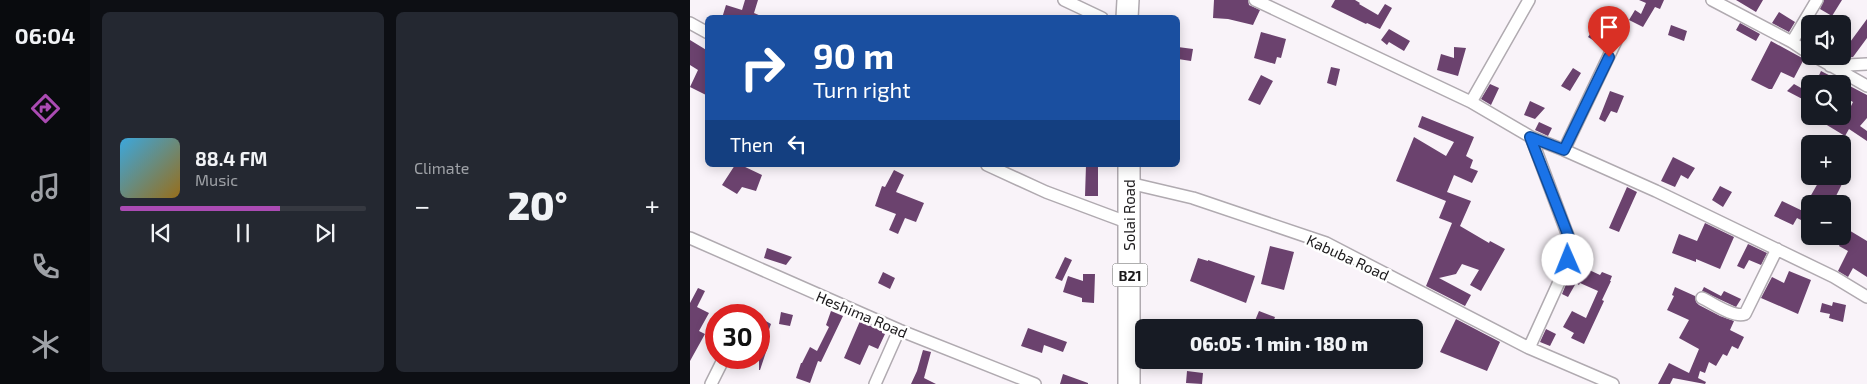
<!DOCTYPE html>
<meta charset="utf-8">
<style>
:root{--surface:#171b24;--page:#242831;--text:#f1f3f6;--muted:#9ea1a6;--line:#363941;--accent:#ab4bb3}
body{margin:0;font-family:"Exo 2",sans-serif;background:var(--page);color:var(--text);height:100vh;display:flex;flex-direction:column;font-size:19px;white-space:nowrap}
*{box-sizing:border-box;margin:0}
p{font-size:16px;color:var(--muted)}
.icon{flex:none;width:28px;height:28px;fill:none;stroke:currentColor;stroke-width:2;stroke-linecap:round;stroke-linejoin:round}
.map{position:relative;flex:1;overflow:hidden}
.panel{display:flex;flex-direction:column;gap:12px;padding:12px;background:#0d0f14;width:600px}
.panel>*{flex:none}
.hud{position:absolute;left:15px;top:15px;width:475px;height:152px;border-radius:8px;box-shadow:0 2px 12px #0003;background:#1a4fa0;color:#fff;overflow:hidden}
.tools{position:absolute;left:1111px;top:15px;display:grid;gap:10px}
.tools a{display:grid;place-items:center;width:50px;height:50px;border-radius:8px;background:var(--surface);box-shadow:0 2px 12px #0003;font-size:25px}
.speed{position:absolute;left:15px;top:304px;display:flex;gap:10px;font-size:25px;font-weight:700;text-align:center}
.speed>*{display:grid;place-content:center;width:65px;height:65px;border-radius:50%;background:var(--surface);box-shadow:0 2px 12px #0003;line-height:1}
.speed .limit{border:8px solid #d22;background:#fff;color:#111}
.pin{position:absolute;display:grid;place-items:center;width:42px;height:42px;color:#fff;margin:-51px -21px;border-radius:50% 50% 50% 0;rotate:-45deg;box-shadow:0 0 5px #0007}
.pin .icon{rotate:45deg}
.me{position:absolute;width:55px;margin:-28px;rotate:359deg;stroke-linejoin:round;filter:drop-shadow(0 0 4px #0008)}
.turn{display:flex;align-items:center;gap:18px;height:105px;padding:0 25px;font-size:22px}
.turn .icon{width:65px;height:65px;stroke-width:2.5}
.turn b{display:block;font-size:35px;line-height:42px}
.then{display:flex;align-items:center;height:48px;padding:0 25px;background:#0003;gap:10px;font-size:19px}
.big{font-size:38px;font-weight:800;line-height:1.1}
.panel .tile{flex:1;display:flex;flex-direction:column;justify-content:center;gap:8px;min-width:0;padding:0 18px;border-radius:8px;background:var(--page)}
.song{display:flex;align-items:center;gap:15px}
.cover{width:60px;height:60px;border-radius:8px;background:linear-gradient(135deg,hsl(200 70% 55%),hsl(40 70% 35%))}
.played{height:5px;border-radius:2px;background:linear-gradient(90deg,var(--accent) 65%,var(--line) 65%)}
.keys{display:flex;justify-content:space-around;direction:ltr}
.heat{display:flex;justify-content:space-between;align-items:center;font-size:28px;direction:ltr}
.panel .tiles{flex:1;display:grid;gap:12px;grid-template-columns:repeat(2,1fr)}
.trip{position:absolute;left:445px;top:319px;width:288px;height:50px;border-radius:8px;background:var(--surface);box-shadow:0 2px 12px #0003;font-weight:800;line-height:50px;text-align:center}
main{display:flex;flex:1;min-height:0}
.dock{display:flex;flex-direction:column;width:90px;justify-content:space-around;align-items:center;background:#090b0e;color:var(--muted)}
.dock .icon{width:35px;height:35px}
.dock .selected{color:var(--accent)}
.dock b{font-size:22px;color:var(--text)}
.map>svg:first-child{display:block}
.building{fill:#6b426e}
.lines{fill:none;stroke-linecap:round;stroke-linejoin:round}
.street-casing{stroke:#b0aab0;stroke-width:14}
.highway-casing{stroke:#b0aab0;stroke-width:24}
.street{stroke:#fff;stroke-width:11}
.highway{stroke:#fff;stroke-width:21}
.route-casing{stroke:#114b97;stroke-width:12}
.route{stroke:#1a73e8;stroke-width:9}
.labels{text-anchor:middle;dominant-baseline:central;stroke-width:5;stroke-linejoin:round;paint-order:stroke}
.shield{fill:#fff;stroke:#5f5e5f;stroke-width:1}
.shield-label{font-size:14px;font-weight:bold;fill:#1b191b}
.street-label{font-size:15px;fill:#1b191b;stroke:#fff}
</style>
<main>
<nav class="dock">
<b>06:04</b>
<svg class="icon selected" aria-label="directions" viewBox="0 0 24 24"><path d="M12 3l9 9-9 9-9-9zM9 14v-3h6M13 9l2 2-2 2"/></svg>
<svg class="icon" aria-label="music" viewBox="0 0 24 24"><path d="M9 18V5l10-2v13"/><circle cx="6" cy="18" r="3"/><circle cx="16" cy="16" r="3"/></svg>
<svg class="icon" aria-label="phone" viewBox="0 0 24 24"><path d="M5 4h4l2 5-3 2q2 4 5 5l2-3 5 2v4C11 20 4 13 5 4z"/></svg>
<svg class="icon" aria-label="climate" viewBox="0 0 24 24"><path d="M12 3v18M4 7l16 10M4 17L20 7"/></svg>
</nav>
<section class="panel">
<div class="tiles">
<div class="tile">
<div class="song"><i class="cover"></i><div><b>88.4 FM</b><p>Music</p></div></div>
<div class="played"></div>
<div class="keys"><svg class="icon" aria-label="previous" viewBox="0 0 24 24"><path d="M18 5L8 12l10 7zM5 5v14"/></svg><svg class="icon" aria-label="pause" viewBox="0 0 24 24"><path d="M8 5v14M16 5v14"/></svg><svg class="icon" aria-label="next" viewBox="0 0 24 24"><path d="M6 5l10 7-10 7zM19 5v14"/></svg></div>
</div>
<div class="tile"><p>Climate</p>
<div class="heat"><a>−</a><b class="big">20°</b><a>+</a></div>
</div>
</div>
</section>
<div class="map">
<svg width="1177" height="384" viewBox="0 0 1177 384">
<rect width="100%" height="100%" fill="#f9f3f9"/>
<!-- building -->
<path class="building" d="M55,0H68L64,13L71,16V18H32L36,5L52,10Z
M524,0H558L559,5L570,10L563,25L538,19L523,18Z
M645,0H665L670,3L669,4L688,15L695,4L702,8L690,29L677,23L676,24L641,7Z
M949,0H974L970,9L965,7L953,27L939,20L945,10L951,14L956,3Z
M1046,0H1073L1066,12Z
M1134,0H1152L1142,16L1130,9Z
M1089,12L1105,22L1099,32L1082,23Z
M1177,19V38L1163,57L1154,58L1152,56V53Z
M1050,23L1070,34L1066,41L1046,30Z
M981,25L997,31L994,41L978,35Z
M699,29L720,41L714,51L699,42L697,45L691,40Z
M903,30L918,40L914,47L898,37Z
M571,32L596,39L591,58L587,57L585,64L564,58Z
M0,40L18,51V96L0,87L8,70L0,65Z
M1081,41L1114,59L1104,78L1091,72L1082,89H1079L1061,80Z
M488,47L503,49L501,61L488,59Z
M764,47L776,48L768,76L747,70L751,54L764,58Z
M641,67L650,69L646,86L637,83Z
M883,68L891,73L880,91L871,86Z
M1131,71L1177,95V118L1170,126L1177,131V141L1159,129L1155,136L1122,116H1156L1163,102L1152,96V84H1125Z
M571,75L583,81L570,105L558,100Z
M800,84L809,88L801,105L791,99Z
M1104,84L1120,93V103L1097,91Z
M920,91L934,96L927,113L921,111L915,122L909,119Z
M840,101L855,108L845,119L834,115Z
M732,116L784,137L776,156L783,160L780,168L788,171L782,183L764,175L757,192L781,201L770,226L799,243L800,241L815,249L791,291L780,285L789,270L772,264L766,274L749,278L781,295L775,306L736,286L762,223L749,218L756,201L706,181L724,137L756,156L764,142L728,127Z
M849,122L862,128L858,136L845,130Z
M983,157L1005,168L998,179L991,175L985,187L971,181Z
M45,165H51L72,175L66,191L52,187L47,194L32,185Z
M396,165H408V196H395Z
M204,170L214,175L206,192L234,203L226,222L215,218L208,234L199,230L206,214L185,206L192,186L195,187Z
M1132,176H1146L1154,180L1142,204H1116Z
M1030,186L1042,192L1033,207L1022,200Z
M937,187L947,192L929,232L919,228Z
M1092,201L1117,213L1113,221L1107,218L1103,225L1084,216Z
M1015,223L1044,237L1030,269L1006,259V262L982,253L989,234L1007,241Z
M1152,226L1177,241V277L1163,268L1158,277L1148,271L1158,251L1149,246L1152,240Z
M1058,244L1077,253L1071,265L1059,260L1054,269L1047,266Z
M580,246L604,252L594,290L571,284Z
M77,248L102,257L96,265L74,258Z
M375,257L382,260L372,281L365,278Z
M508,258L518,261V260L565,276L556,303L500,281Z
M887,258L897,263L895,268L910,275L912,272L922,276L920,281H921L912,300L914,301L894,344L881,338L884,333L873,327L882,311L896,318L908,291L890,283L889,285L886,283L878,297L872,294Z
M1099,271L1121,280L1108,314L1071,298L1082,277L1094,283Z
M193,272L205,278L200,289L188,283Z
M393,274H405L404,303L392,302V298L373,292L378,276L393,281Z
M985,287L1005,296L1006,302L1009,305L1030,316L1044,321L1040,330L1054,337L1048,349L1042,346L1037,356L1033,354L1026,366L1019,362L1015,373L1010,371L1008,378L1016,382L1015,384L983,378L980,384H968L979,363L999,373L1009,349L989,338L999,320L977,310L984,296L982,295Z
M1014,287L1031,296L1034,291L1051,299L1046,307L1012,291Z
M8,288L15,291L7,307L19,313L9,331L15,334L0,361V303Z
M1143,302L1156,305L1153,322L1139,318L1140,314L1130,312L1132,303L1142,306Z
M141,311L153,316L131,362L128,361L120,383L106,378L111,363H112L120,347L127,351L139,327L136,325Z
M569,311L585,317L581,328H562Z
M91,312L103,315L100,326L89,324Z
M69,317L81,324L75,341L79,343L70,370H69Z
M766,319L810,342L797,371L750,352Z
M170,321L192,331V333L195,334L188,349L179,345L170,365L154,358Z
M338,328L377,342L373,352L354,345L352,353L331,346Z
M856,329L866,334L860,346L850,342Z
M233,350L241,352L234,378L246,384H221L227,371Z
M497,371L513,373L512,384L496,383Z
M373,374L398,383V384H370Z"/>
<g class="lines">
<defs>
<path id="street" d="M374,0L412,18
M565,0L781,102L841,137L874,150L966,191L1144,277L1177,297
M1022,0L1102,42L1120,54
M0,23L18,33
M1102,42L1127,0
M1124,56L1177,86
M1140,66L1177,64
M781,102L839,0
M874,150L926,41
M297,165L356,192L439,223
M439,183L503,198L636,243L839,348L923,384
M0,238L209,330L345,384
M1012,298C1023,303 1043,318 1055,314L1087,249
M839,348L879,260L881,244L841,137
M21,384L33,360
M185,384L209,330"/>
<path id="highway" d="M437,18L438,0
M439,384V165"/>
</defs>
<!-- street casing -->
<use href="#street" class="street-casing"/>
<!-- highway casing -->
<use href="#highway" class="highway-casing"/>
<!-- street -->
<use href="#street" class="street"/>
<!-- highway -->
<use href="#highway" class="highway"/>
</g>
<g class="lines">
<defs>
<path id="route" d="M878,260L880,240L840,137L874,150L919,57"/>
</defs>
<!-- route casing -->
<use href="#route" class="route-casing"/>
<!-- route -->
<use href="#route" class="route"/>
</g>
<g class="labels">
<!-- shield labels -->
<rect class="shield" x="422.5" y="263.5" width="35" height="23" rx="4"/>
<g class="shield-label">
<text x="440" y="275">B21</text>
</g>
<!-- street labels -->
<g class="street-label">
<text transform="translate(439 215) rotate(-90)">Solai Road</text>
<text transform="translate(658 257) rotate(25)">Kabuba Road</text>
<text transform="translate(172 314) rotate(23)">Heshima Road</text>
</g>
</g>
</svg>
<div class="tools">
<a><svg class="icon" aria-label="sound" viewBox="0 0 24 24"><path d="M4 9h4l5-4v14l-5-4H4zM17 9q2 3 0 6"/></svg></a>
<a><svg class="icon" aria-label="search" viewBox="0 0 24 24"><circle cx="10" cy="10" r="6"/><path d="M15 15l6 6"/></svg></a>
<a>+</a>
<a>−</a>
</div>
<div class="speed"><div class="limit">30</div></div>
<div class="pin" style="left:919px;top:57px;background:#d93025"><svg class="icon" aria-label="arrive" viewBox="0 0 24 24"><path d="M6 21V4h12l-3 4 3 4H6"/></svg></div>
<svg class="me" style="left:878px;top:260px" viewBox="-20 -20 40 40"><circle r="19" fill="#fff"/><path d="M0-13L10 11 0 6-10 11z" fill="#1a73e8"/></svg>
<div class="trip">06:05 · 1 min · 180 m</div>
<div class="hud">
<div class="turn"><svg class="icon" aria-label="right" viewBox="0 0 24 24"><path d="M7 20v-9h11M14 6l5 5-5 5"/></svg><div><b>90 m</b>Turn right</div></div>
<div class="then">Then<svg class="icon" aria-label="left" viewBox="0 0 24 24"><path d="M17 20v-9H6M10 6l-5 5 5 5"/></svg></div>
</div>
</div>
</main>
